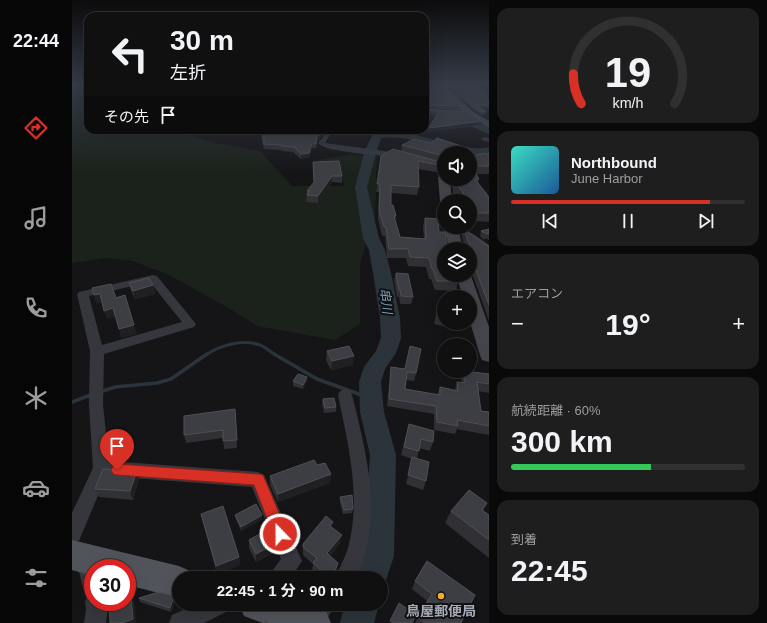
<!DOCTYPE html>
<html lang="ja">
<meta charset="utf-8">
<style>
:root{--surface:#101011;--page:#1e1e1f;--text:#f1f3f6;--muted:#9c9d9f;--line:#303031;--accent:#d93025}
body{margin:0;font-family:Helvetica,"Noto Sans JP",sans-serif;background:var(--page);color:var(--text);height:100vh;display:flex;flex-direction:column;font-size:15px;white-space:nowrap}
*{box-sizing:border-box;margin:0}
p{font-size:13px;color:var(--muted)}
.icon{flex:none;width:22px;height:22px;fill:none;stroke:currentColor;stroke-width:2;stroke-linecap:round;stroke-linejoin:round}
.map{position:relative;flex:1;overflow:hidden}
.side{display:flex;flex-direction:column;gap:8px;padding:8px;background:#090909;width:278px}
.side>*{flex:none}
.hud{position:absolute;left:12px;top:12px;width:345px;height:122px;border-radius:12px;box-shadow:0 4px 16px #0002,0 0 0 1px var(--line);background:#101011;color:var(--text);overflow:hidden}
.buttons{position:absolute;left:365px;top:146px;display:grid;gap:8px}
.buttons a{display:grid;place-items:center;width:40px;height:40px;border-radius:50%;background:var(--surface);box-shadow:0 4px 16px #0002,0 0 0 1px var(--line);font-size:20px}
.speed{position:absolute;left:12px;top:559px;display:flex;gap:8px;font-size:20px;font-weight:700;text-align:center}
.speed>*{display:grid;place-content:center;width:52px;height:52px;border-radius:50%;background:var(--surface);box-shadow:0 4px 16px #0002,0 0 0 1px var(--line);line-height:1}
.speed .limit{border:6px solid #d22;background:#fff;color:#111}
.pin{position:absolute;display:grid;place-items:center;width:34px;height:34px;color:#fff;margin:-41px -17px;border-radius:50% 50% 50% 0;rotate:-45deg;box-shadow:0 0 4px #0007}
.pin .icon{rotate:45deg}
.me{position:absolute;width:44px;margin:-22px;rotate:338deg;stroke-linejoin:round;filter:drop-shadow(0 0 3px #0008)}
.turn{display:flex;align-items:center;gap:14px;height:84px;padding:0 20px;font-size:18px}
.turn .icon{width:52px;height:52px;stroke-width:2.5}
.turn b{display:block;font-size:28px;line-height:34px}
.then{display:flex;align-items:center;height:38px;padding:0 20px;background:#0003;gap:8px;font-size:15px}
.big{font-size:30px;font-weight:700;line-height:1.1}
.side .card{flex:1;display:flex;flex-direction:column;justify-content:center;gap:6px;min-width:0;padding:0 14px;border-radius:12px;background:var(--page)}
.side .dial{align-items:center;gap:0}
.dial svg{height:104px;overflow:visible;fill:none;stroke:var(--line);stroke-width:7;stroke-linecap:round;text-anchor:middle}
.dial text{fill:var(--text);stroke:none}
.song{display:flex;align-items:center;gap:12px}
.cover{width:48px;height:48px;border-radius:6px;background:linear-gradient(135deg,hsl(170 70% 55%),hsl(210 70% 35%))}
.played{height:4px;border-radius:2px;background:linear-gradient(90deg,var(--accent) 85%,var(--line) 85%)}
.keys{display:flex;justify-content:space-around;direction:ltr}
.heat{display:flex;justify-content:space-between;align-items:center;font-size:22px;direction:ltr}
.charge{height:6px;border-radius:3px;background:linear-gradient(90deg,#34c759 60%,var(--line) 0)}
.trip{position:absolute;left:100px;top:571px;width:216px;height:40px;border-radius:20px;background:var(--surface);box-shadow:0 4px 16px #0002,0 0 0 1px var(--line);font-weight:700;line-height:40px;text-align:center}
main{display:flex;flex:1;min-height:0}
.tab-bar{display:flex;flex-direction:column;width:72px;justify-content:space-around;align-items:center;background:#060607;color:var(--muted)}
.tab-bar .icon{width:28px;height:28px}
.tab-bar .selected{color:var(--accent)}
.tab-bar b{font-size:18px;color:var(--text)}
.map>svg:first-child{display:block}
.green{fill:#1b221b}
.lines{fill:none;stroke-linecap:round;stroke-linejoin:round}
.stream-far1{stroke:#2b343b;stroke-width:3}
.stream{stroke:#2b343b;stroke-width:3.5}
.river{fill:#2b343b;fill-rule:evenodd}
.lane{stroke:#36373c;stroke-width:6}
.street{fill:#36373c;fill-rule:evenodd}
.secondary{fill:#44464c;fill-rule:evenodd}
.primary{fill:#52545b;fill-rule:evenodd}
.wall{fill:#313135}
.shaded-wall{fill:#202023}
.building{fill:#3d3e43;stroke:#4e5055}
.route{fill:#d93025;stroke:#8d1f18}
.poi-dot{fill:#f6aa2d;stroke:#101012;stroke-width:1.5}
.labels{text-anchor:middle;dominant-baseline:central;stroke-width:4;stroke-linejoin:round;paint-order:stroke}
.water-label{font-size:13px;font-style:italic;fill:#7c9cb3;stroke:#101012}
.near-poi-label{font-size:14px;font-weight:bold;fill:#a6acb7;stroke:#101012}
</style>
<main>
<nav class="tab-bar">
<b>22:44</b>
<svg class="icon selected" aria-label="directions" viewBox="0 0 24 24"><path d="M12 3l9 9-9 9-9-9zM9 14v-3h6M13 9l2 2-2 2"/></svg>
<svg class="icon" aria-label="music" viewBox="0 0 24 24"><path d="M9 18V5l10-2v13"/><circle cx="6" cy="18" r="3"/><circle cx="16" cy="16" r="3"/></svg>
<svg class="icon" aria-label="phone" viewBox="0 0 24 24"><path d="M5 4h4l2 5-3 2q2 4 5 5l2-3 5 2v4C11 20 4 13 5 4z"/></svg>
<svg class="icon" aria-label="climate" viewBox="0 0 24 24"><path d="M12 3v18M4 7l16 10M4 17L20 7"/></svg>
<svg class="icon" aria-label="car" viewBox="0 0 24 24"><path d="M5 17H2v-5l4-1 3-4h7l3 4 3 1v5h-3M9 17h6M6 11h13"/><circle cx="7" cy="17" r="2"/><circle cx="17" cy="17" r="2"/></svg>
<svg class="icon" aria-label="filters" viewBox="0 0 24 24"><path d="M4 7h16M4 17h16"/><circle cx="9" cy="7" r="2"/><circle cx="15" cy="17" r="2"/></svg>
</nav>
<div class="map">
<svg width="417" height="623" viewBox="0 0 417 623">
<rect width="100%" height="100%" fill="#151517"/>
<!-- green -->
<path class="green" d="M0,85H16V130H98L144,143L188,151L220,186H272L268,170L244,160L277,155L305,156L303,219L288,262V324L263,340L185,326L155,307L97,275L61,261L35,258L0,263Z"/>
<g class="lines">
<!-- stream-far1 -->
<path class="stream-far1" d="M134,355C148,345 171,339 188,345C193,347 199,352 204,355"/>
<!-- stream -->
<path class="stream" d="M202,354L245,379L298,398
M28,392L43,387L85,383L99,379L135,354
M0,402L21,394"/>
<!-- river -->
<path class="river" d="M353,85C369,84 383,95 393,108L391,112L394,117L417,127V134L387,121L381,112L383,108L371,96Z
M314,131C348,130 387,154 417,147V153L398,155V153C368,153 340,133 309,138L305,150L295,187L307,238L313,250L319,273L328,318L329,338L324,353L313,369L309,382L312,412L324,455L322,556L311,589L309,590V578H284L292,556L298,455L288,412L287,382L292,367L304,351L309,338L308,318L301,273L297,250L291,238L283,187L293,150L301,134Z
M273,604H307L302,623H268Z"/>
<!-- lane -->
<path class="lane" d="M367,85H383"/>
<!-- street -->
<path class="street" d="M255,130H261L253,143L320,152L334,156L330,158C314,155 253,153 246,143L252,136Z
M412,137L417,138V142L410,140L409,139Z
M374,227C393,227 402,234 417,245V253L413,252L396,238Z
M81,275L85,276L124,324L122,327L32,354L31,405L37,461L186,472L192,475L230,561L219,578H197L200,571L209,559L180,487L34,476L7,541L0,543V513L21,468L17,405L18,351L5,294L7,292ZM78,282L110,322L30,345L17,296Z
M273,389L278,391L280,395C295,455 312,519 284,578H263C268,566 274,557 277,544C289,495 276,444 266,395L268,391Z
M14,549L21,552L26,568H21V602H33L36,609L34,623H12L14,609L13,602L15,596L11,588L4,559L7,552Z
M125,604H159L156,611L132,623H97L100,615Z
M240,604H263L260,611L252,623H230L229,621L232,613Z"/>
<!-- secondary -->
<path class="secondary" d="M364,85C378,85 386,98 396,107C402,113 410,117 417,121V128L390,111L384,103Z
M372,174V179H378L380,201H372V204L368,201L366,177Z
M372,227H386L391,249H377Z
M398,273L417,327V362L410,360L408,355L398,322V297H391L384,275H398Z"/>
<!-- primary -->
<path class="primary" d="M0,540L107,566L118,571L121,578H107V598L55,585V568H21V576L0,570Z
M167,604H236L254,611L259,623H191L172,616Z"/>
</g>
<!-- wall -->
<path class="wall" d="M376,85H406L417,102V108L408,107L414,111V114L409,115L402,110L376,87Z
M353,87L388,106L387,110L353,108Z
M353,109L395,112L409,125L356,132L357,128L364,115L353,114Z
M194,130H253L245,142L244,148H240L237,157L229,159L221,152L210,151L209,150L192,149L191,143H190V138Z
M330,145L398,155L400,156L417,153V174H404L407,179L406,184L417,197V222L404,221L398,213V201H389L384,194H381L380,179H398L372,153V173H370L346,169L347,187L345,195L319,193V205L324,216L323,220L328,237L352,239L351,226L353,218L367,232L372,249L386,281L384,291L363,290L359,279H357L354,267L336,266L334,258H315L313,236H310L306,219L307,192H304L309,156L329,152Z
M241,162L270,176V183L260,182L246,203L234,202L235,191L242,183L241,168Z
M392,229L414,245L417,246V321L400,273L401,270L398,261V249H394L390,237Z
M417,229V240L413,238V240L408,237L409,231Z
M324,273L341,297L339,304H328L327,297H325L322,280Z
M57,283L81,285L83,294L63,299L59,291Z
M367,302L372,303V323H381L380,328L362,324Z
M255,351L281,365L259,370L254,360Z
M319,367L333,369L344,373L342,381L334,380L333,389L365,395L368,387L383,390L385,382L390,383L389,379L392,371L417,374V393L406,391L409,411L417,412V435L385,429L383,434L362,430V414L315,406L318,375Z
M235,377V381L231,389L221,386V381Z
M251,399L264,407V412L252,413L250,404Z
M163,409L165,448L152,449L151,438L114,443L112,435Z
M337,424L361,442L358,451L347,448L345,458L354,481L351,490L334,484L340,459L329,455Z
M245,465L259,474L258,483L206,502L198,485V476Z
M65,471L67,480L61,500L27,497L23,489Z
M268,497L281,509L280,513L271,514L268,502Z
M415,503L411,511L417,515V558L373,523L379,511Z
M129,514L167,557L168,565L145,574L131,522Z
M163,515L190,519L169,531L164,519Z
M261,528L268,543L258,556L265,571L262,578H247L240,571L241,564L231,555V544Z
M177,540L204,552L184,562L177,548Z
M355,561L389,623H343L355,601L340,589L343,581Z
M67,598L104,600L99,612L68,602Z"/>
<!-- shaded-wall -->
<path class="shaded-wall" d="M410,121L409,125L356,132L357,128Z
M250,130H253L245,142L244,148L245,137Z
M240,143V148L237,157L229,159V154Z
M372,166V173H370Z
M260,176V182L246,203V196Z
M81,285L83,294L63,299L61,291Z
M28,294L30,302L24,304L22,295Z
M41,308L44,317L35,319L32,311Z
M62,325L65,334L49,338L47,329Z
M282,356L281,365L259,370L260,361Z
M235,377V381L231,389V385Z
M65,471L67,480L61,500L58,491Z
M259,474L258,483L206,502V494Z
M190,515V519L169,531V527Z
M261,522L260,530L258,526Z
M270,535L268,543L254,561L255,553Z
M204,543V552L184,562V554Z
M167,557L168,565L145,574L144,566Z
M266,563L265,571L262,578H258Z
M59,596L63,604L64,623H50Z
M102,596L104,600L99,612L98,608Z"/>
<!-- building -->
<path class="building" d="M377,85H406L414,93L417,102V105H404L414,111L409,112L402,107Z
M367,86L388,106L354,105L353,108V87L354,88Z
M353,109L395,112L410,121L357,128L367,111L353,110Z
M194,130H250L245,137L244,144L240,143L237,153L229,154L222,147L210,146L209,145L191,144L193,141H191L193,138H190L191,134Z
M365,138L398,149V155L400,156L412,153L415,154L417,153V166H400L407,179H403L417,197V213H406L398,202V201H397L386,186H383L382,179H398V153H372V156L330,145L342,139L359,143Z
M321,149L372,163V166L346,161L347,187L319,185V205H321L324,216H322L328,237L354,239L353,218L366,219L367,232H373L375,249H372V275H384L386,281H365L361,270L360,269L357,258L338,257L336,249H317L314,227H312L307,211L308,184H305L309,156Z
M267,161L270,176H260L246,196L235,195L237,191H235L242,182L241,162Z
M392,229L414,245L417,246V305L402,265H404Z
M417,229V234L415,233V234L409,231Z
M324,273L336,274L341,297L329,296L328,290H327Z
M77,278L81,285L61,291L57,283Z
M39,284L44,298L53,295L62,325L47,329L41,308L32,311L28,294L22,295L20,288Z
M367,302L372,303V317L365,315Z
M277,346L282,356L260,361L255,351Z
M338,346L349,349L344,373L335,372L333,389L368,395V387L386,391L385,382L393,383L392,371L417,374V384L405,382L409,411L417,412V426L385,420L386,426L365,422L364,406L317,399L319,367L333,369Z
M226,374L235,377L231,385L221,381Z
M262,398L264,407L253,408L251,399Z
M163,409L165,440L151,441V430L112,435V416Z
M337,424L362,431L361,442L349,439L347,451L332,447Z
M340,457L357,462L354,481L336,475Z
M242,460L245,465L253,463L259,474L206,494L198,476Z
M31,469L65,471L58,491L23,489Z
M397,490L415,503L410,510L417,515V540L379,511Z
M280,495L281,509L272,510L268,497Z
M184,504L190,515L169,527L163,515Z
M151,506L167,557L144,566L129,514Z
M254,516L261,522L258,526L270,535L255,553L266,563L263,571L258,578L241,563L245,558L231,547V544Z
M198,528L204,543L184,554L177,540Z
M355,561L403,595L389,623H354L346,617L360,594L343,581Z
M87,592L102,596L98,608L67,598Z
M59,596L61,619L50,623H38L37,603L41,602H55V598Z
M327,603L344,615L340,623H321L318,621Z
M193,620L197,623H192Z"/>
<!-- sky -->
<linearGradient id="sky" x2="0" y2="1"><stop stop-color="#0c0c0d"/><stop offset="0.49" stop-color="#353b47"/><stop offset="1" stop-color="#353b47" stop-opacity="0"/></linearGradient>
<rect width="417" height="172" fill="url(#sky)"/>
<!-- route -->
<path class="route" d="M45,464L186,474L191,475L216,534L214,539L208,541L203,539L182,485L45,475L41,474L39,470L41,466Z"/>
<!-- markers -->
<circle class="poi-dot" cx="369" cy="596" r="4"/>
<g class="labels">
<!-- water labels -->
<g class="water-label">
<text transform="translate(314 301) rotate(83)">串川</text>
</g>
<!-- near-poi labels -->
<g class="near-poi-label">
<text x="369" y="611">鳥屋郵便局</text>
</g>
</g>
</svg>
<div class="buttons">
<a><svg class="icon" aria-label="sound" viewBox="0 0 24 24"><path d="M4 9h4l5-4v14l-5-4H4zM17 9q2 3 0 6"/></svg></a>
<a><svg class="icon" aria-label="search" viewBox="0 0 24 24"><circle cx="10" cy="10" r="6"/><path d="M15 15l6 6"/></svg></a>
<a><svg class="icon" aria-label="layers" viewBox="0 0 24 24"><path d="M12 4l9 5-9 5-9-5zM3 14l9 5 9-5"/></svg></a>
<a>+</a>
<a>−</a>
</div>
<div class="speed"><div class="limit">30</div></div>
<div class="pin" style="left:45px;top:470px;background:#d93025"><svg class="icon" aria-label="arrive" viewBox="0 0 24 24"><path d="M6 21V4h12l-3 4 3 4H6"/></svg></div>
<svg class="me" style="left:208px;top:534px" viewBox="-20 -20 40 40"><circle r="17" fill="#d93025" stroke="#fff" stroke-width="3"/><path d="M0-11L8 9 0 5-8 9z" fill="#fff"/></svg>
<div class="trip">22:45 · 1 分 · 90 m</div>
<div class="hud">
<div class="turn"><svg class="icon" aria-label="left" viewBox="0 0 24 24"><path d="M17 20v-9H6M10 6l-5 5 5 5"/></svg><div><b>30 m</b>左折</div></div>
<div class="then">その先<svg class="icon" aria-label="arrive" viewBox="0 0 24 24"><path d="M6 21V4h12l-3 4 3 4H6"/></svg></div>
</div>
</div>
<section class="side">
<div class="card dial"><svg viewBox="0 0 100 80">
<path d="M14 69A42 42 0 1 1 86 69"/>
<path d="M14 69A42 42 0 0 1 8 46" stroke="#d93025"/>
<text x="50" y="56" font-size="32" font-weight="700">19</text>
<text x="50" y="72" font-size="11">km/h</text>
</svg></div>
<div class="card">
<div class="song"><i class="cover"></i><div><b>Northbound</b><p>June Harbor</p></div></div>
<div class="played"></div>
<div class="keys"><svg class="icon" aria-label="previous" viewBox="0 0 24 24"><path d="M18 5L8 12l10 7zM5 5v14"/></svg><svg class="icon" aria-label="pause" viewBox="0 0 24 24"><path d="M8 5v14M16 5v14"/></svg><svg class="icon" aria-label="next" viewBox="0 0 24 24"><path d="M6 5l10 7-10 7zM19 5v14"/></svg></div>
</div>
<div class="card"><p>エアコン</p>
<div class="heat"><a>−</a><b class="big">19°</b><a>+</a></div>
</div>
<div class="card"><p>航続距離 · 60%</p><b class="big">300 km</b><div class="charge"></div></div>
<div class="card"><p>到着</p><b class="big">22:45</b></div>
</section>
</main>
